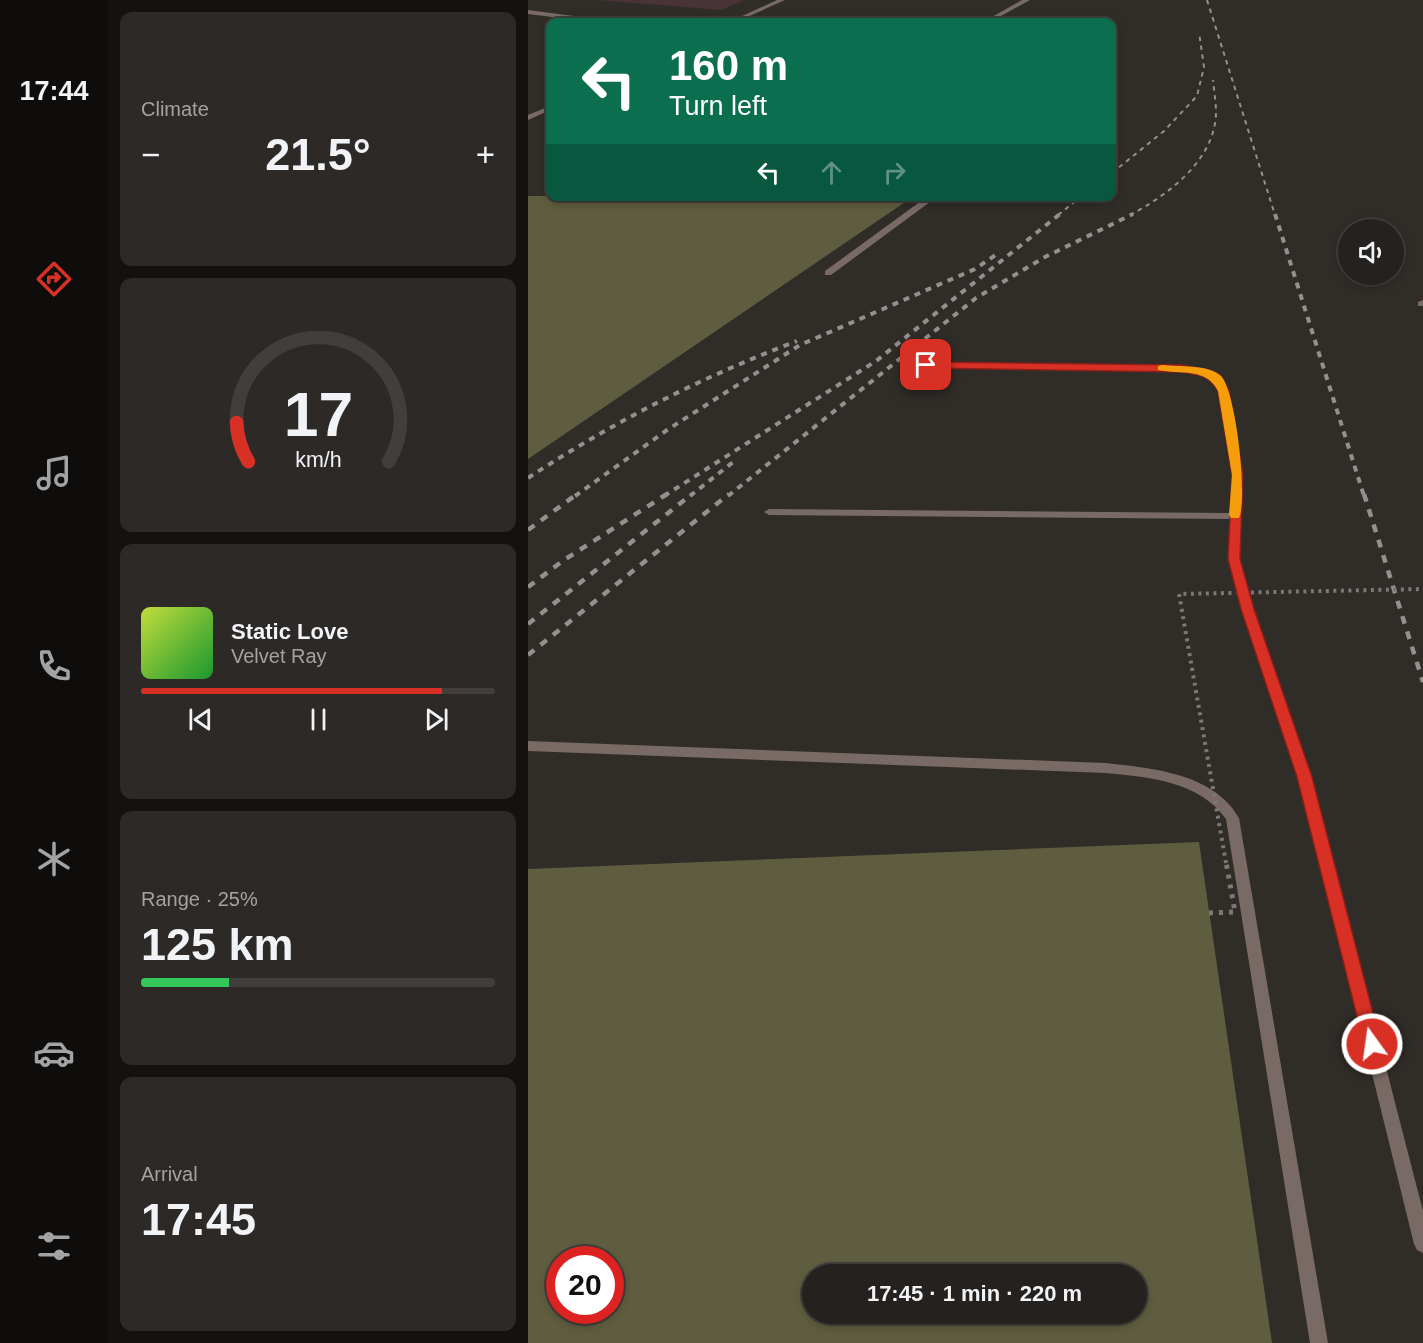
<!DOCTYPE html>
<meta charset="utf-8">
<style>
:root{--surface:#24211e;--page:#2c2927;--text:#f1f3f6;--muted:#a3a3a4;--line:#413e3c;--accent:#d93025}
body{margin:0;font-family:Arial,sans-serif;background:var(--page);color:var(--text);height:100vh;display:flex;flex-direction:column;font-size:22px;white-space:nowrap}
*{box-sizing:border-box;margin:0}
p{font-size:20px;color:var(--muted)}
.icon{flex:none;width:33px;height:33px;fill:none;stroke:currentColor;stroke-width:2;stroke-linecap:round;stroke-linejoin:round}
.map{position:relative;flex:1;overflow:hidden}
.sheet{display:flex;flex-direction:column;gap:12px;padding:12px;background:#141210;width:420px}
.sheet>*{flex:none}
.banner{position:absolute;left:18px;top:18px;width:570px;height:183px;border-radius:12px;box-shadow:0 3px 9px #0003,0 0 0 2px var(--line);background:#0b6e4f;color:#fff;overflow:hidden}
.buttons{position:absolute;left:810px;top:219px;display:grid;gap:12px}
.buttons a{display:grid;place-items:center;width:66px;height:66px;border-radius:50%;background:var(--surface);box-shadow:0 3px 9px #0003,0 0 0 2px var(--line);font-size:30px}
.speed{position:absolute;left:18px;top:1246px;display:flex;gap:12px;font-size:30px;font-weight:700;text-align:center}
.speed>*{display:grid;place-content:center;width:78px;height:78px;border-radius:50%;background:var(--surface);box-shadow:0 3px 9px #0003,0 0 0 2px var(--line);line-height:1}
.speed .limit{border:9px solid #d22;background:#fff;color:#111}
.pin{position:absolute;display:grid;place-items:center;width:51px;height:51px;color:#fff;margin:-26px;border-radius:12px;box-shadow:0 3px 9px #0006}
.me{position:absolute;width:66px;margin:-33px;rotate:346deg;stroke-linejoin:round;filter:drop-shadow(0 0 4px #0008)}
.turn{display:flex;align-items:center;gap:21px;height:126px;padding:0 24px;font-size:27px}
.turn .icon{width:78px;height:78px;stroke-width:2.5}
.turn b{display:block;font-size:42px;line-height:51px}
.lanes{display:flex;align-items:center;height:57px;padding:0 24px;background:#0003;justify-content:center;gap:30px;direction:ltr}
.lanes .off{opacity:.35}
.big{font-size:45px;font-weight:700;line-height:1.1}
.sheet .widget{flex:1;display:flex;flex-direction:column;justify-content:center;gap:9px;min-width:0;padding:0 21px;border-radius:12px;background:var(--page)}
.sheet .dial{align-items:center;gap:0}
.dial svg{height:156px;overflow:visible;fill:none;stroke:var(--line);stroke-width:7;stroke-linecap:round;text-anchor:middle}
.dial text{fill:var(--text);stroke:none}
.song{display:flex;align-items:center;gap:18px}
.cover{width:72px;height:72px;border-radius:9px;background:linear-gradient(135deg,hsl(70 70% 55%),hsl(130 70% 35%))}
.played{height:6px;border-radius:3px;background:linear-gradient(90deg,var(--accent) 85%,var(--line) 85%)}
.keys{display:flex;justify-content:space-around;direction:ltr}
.heat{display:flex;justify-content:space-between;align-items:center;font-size:33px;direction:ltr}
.charge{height:9px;border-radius:4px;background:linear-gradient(90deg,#34c759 25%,var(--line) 0)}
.trip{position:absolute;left:274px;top:1264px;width:345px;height:60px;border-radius:30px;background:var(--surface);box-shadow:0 3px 9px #0003,0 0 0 2px var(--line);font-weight:700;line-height:60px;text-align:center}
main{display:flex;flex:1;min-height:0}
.tab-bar{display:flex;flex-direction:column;width:108px;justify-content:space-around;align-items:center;background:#0e0d0c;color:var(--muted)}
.tab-bar .icon{width:42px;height:42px}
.tab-bar .on{color:var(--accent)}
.tab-bar b{font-size:27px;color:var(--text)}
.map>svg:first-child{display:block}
.green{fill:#483437}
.building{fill:#5e5d3f;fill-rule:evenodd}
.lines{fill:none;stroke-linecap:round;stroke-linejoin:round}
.lane{fill:#796a65;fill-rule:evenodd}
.rail-far2{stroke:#93908d;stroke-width:2;stroke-dasharray:4.5 4.5;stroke-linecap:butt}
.rail-far1{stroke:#93908d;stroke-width:4;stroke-dasharray:6 6;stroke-linecap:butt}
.rail{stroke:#93908d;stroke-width:4.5;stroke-dasharray:8 8;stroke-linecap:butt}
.path-bridge-far1{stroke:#7b7875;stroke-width:4;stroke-dasharray:3 4.5;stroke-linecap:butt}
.path-bridge{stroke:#7b7875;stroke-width:5;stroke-dasharray:4 6;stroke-linecap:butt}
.route{fill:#d93025;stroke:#8d1f18;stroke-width:1.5}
.slow{fill:#f59e0b}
</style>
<main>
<nav class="tab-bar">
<b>17:44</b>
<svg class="icon on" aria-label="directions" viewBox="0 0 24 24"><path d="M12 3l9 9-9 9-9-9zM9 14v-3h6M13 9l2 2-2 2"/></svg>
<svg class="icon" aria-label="music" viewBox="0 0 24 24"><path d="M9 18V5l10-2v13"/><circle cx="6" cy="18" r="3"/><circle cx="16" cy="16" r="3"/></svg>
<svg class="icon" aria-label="phone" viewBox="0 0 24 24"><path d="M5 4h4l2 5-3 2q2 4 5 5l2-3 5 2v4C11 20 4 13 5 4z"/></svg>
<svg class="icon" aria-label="climate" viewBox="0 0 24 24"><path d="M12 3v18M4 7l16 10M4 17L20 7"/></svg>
<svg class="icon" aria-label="car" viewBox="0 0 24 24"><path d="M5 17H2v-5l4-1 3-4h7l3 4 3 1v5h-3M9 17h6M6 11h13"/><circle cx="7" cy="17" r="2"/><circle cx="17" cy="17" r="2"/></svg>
<svg class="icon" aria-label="filters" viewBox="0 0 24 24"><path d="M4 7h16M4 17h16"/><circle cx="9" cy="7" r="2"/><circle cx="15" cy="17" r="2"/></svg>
</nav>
<section class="sheet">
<div class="widget"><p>Climate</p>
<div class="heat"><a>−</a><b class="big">21.5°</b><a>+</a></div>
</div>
<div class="widget dial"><svg viewBox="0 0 100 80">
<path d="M14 69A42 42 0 1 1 86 69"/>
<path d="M14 69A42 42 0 0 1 8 49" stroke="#d93025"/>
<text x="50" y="56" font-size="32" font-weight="700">17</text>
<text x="50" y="72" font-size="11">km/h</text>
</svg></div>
<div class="widget">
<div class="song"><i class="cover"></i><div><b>Static Love</b><p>Velvet Ray</p></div></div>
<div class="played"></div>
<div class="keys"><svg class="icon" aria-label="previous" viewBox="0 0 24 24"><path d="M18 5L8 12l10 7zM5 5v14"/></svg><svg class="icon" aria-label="pause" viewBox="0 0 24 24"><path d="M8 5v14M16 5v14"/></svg><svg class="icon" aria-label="next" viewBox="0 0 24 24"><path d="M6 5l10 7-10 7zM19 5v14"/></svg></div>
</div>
<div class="widget"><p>Range · 25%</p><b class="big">125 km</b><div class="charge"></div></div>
<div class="widget"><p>Arrival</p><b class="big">17:45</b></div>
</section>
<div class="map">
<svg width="895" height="1343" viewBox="0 0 895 1343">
<rect width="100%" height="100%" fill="#302c28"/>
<!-- green -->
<path class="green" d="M69,0H216L194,10Z"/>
<!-- building -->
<path class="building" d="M0,196H386L0,459Z
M671,842L744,1343H0V869ZM32,1260H82V1311H32ZM285,1275H609V1314H285Z"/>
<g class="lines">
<!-- lane -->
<path class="lane" d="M249,0H257L208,22H201Z
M494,0H502L462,22H455Z
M0,10L76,20L79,22H65L0,14Z
M22,106V110L0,120V115Z
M400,196H410L303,275H297V271Z
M895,300V306H890V302Z
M398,362L653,365L679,370L692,376L701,391L714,475L712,559L726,609L783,777L895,1211V1253L889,1250L886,1244L771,777L714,609L700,559L702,519L241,515L236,512L241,509L702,513L704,475L691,391C682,373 671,374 653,371L395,367L393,365Z
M0,741L577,763C623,768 686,773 711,818L800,1343H782L698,819C671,781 620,777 577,773L0,751Z"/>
<!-- rail-far2 -->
<path class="rail-far2" d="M679,0L747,215
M584,173L636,131L669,96L676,67L671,32
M530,215L554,196
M602,215C640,195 687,160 688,113C688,102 686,91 685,80"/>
<!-- rail-far1 -->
<path class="rail-far1" d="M747,214L836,496
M0,478C85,422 174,377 269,341
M47,496L139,430L272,345L447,269L472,252
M136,496L348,361L532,214
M162,496L209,459
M200,496L448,298L517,257L605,214"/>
<!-- rail -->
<path class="rail" d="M836,494L895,682
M0,530L49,494
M0,587L36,560L139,494
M0,624L164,494
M0,655L201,494"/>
<!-- path-bridge-far1 -->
<path class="path-bridge-far1" d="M698,863L651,594L895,589"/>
<!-- path-bridge -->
<path class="path-bridge" d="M681,913L707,912L698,862"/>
</g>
<!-- route -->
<path class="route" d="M398,362L653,365L680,370L692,375L701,391L715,475L712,559L726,609L784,777L853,1044L850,1049L844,1052L838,1049L836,1044L769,777L713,609L700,559L704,475L690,391C681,374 671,375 653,372L395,368L393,365Z"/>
<!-- slow -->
<path class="slow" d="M634,365C650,367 681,364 693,376C708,391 720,498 711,518H703L701,515L704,475L690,391C678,367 653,375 630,370V366Z"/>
</svg>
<div class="buttons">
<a><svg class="icon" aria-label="sound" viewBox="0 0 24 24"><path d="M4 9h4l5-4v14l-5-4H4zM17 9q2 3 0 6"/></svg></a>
</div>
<div class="speed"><div class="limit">20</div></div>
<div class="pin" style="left:398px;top:365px;background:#d93025"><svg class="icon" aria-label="arrive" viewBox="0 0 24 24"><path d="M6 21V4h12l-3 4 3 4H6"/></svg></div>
<svg class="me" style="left:844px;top:1044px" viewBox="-20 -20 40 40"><circle r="17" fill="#d93025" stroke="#fff" stroke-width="3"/><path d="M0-11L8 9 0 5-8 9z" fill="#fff"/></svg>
<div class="trip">17:45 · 1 min · 220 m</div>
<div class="banner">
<div class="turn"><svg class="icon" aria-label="left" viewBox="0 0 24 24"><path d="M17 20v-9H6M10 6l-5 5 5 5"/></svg><div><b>160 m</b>Turn left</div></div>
<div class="lanes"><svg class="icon" aria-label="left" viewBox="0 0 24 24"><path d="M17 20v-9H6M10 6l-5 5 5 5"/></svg><svg class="icon off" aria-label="ahead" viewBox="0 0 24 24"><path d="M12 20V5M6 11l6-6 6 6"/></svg><svg class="icon off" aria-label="right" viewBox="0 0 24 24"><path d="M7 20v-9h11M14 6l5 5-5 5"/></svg></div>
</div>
</div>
</main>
